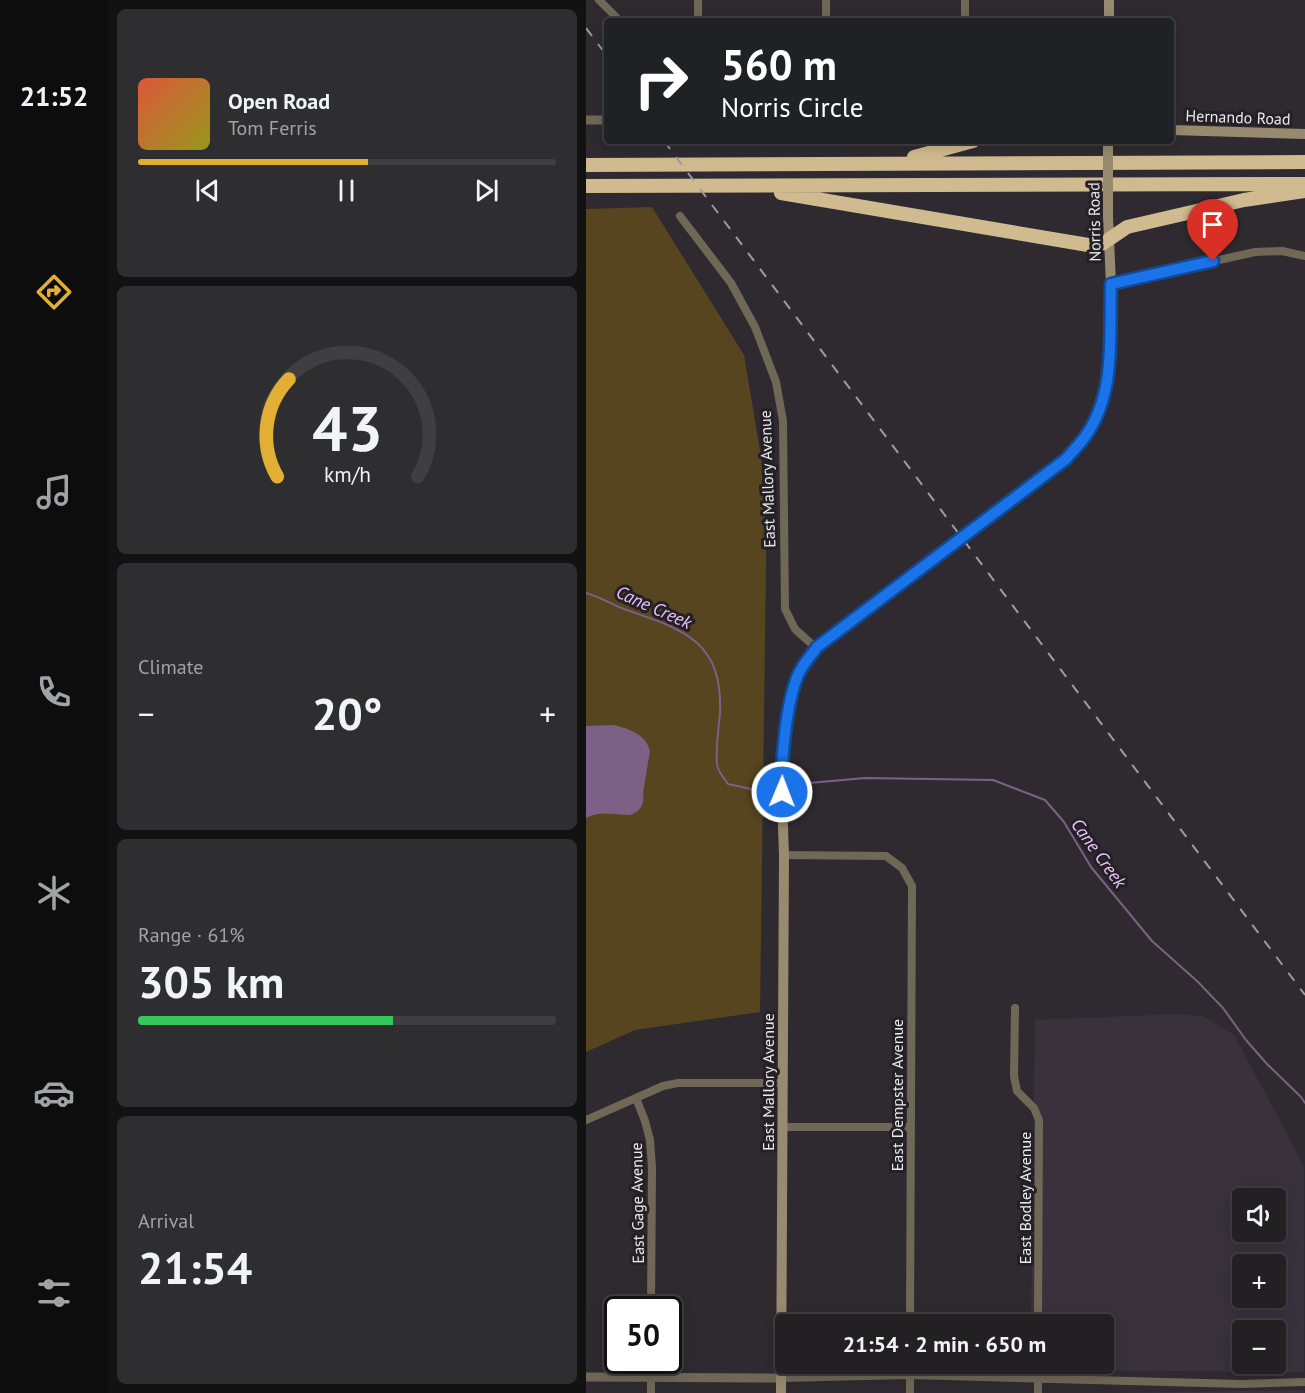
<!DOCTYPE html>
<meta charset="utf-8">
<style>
:root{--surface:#222023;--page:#2e2d30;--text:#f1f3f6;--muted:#a2a3a6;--line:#3f3e41;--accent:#e1af34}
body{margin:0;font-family:"PT Sans",sans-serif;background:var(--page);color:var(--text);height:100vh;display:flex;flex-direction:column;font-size:22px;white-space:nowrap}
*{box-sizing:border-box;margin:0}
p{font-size:20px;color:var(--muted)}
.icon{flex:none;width:33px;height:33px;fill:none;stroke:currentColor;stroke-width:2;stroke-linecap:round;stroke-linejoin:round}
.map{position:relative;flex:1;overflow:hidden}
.drawer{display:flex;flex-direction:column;gap:9px;padding:9px;background:#131213;width:478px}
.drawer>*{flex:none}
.top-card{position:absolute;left:18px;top:18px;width:570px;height:126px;border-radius:6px;box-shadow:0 3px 15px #0003,0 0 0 2px var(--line);background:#202124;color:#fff;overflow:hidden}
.tools{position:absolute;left:646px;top:1188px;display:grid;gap:12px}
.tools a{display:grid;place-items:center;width:54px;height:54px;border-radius:6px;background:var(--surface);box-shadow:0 3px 15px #0003,0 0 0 2px var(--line);font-size:30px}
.speed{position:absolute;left:18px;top:1296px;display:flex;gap:12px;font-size:30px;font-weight:700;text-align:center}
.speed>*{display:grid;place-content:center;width:78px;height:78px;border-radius:50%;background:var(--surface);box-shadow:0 3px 15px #0003,0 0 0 2px var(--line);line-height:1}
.speed .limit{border:3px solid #111;border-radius:9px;background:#fff;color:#111}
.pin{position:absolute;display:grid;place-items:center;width:51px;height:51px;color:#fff;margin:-62px -26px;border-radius:50% 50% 50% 0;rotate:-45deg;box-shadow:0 0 6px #0007}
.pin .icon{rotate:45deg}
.me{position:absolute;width:66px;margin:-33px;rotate:1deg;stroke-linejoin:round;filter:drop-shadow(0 0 4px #0008)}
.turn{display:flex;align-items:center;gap:21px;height:126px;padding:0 18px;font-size:27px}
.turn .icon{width:78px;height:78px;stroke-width:2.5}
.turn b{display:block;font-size:42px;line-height:51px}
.big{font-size:45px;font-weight:700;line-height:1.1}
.drawer .card{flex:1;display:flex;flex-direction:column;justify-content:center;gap:9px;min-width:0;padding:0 21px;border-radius:9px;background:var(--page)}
.drawer .dial{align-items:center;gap:0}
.dial svg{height:156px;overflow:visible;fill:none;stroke:var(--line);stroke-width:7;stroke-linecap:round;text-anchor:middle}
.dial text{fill:var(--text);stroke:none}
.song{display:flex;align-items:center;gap:18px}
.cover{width:72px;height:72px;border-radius:9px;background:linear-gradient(135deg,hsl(10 70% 55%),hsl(60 70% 35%))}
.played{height:6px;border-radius:3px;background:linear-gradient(90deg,var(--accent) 55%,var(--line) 55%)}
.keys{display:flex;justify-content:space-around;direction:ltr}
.heat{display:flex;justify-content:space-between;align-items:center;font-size:33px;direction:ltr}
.charge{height:9px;border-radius:4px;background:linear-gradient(90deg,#34c759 61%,var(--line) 0)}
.trip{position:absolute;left:189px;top:1314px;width:339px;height:60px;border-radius:6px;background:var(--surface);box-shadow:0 3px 15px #0003,0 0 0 2px var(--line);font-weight:700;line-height:60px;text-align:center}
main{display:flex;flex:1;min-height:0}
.dock{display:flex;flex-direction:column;width:108px;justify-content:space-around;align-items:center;background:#0e0d0e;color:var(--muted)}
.dock .icon{width:42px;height:42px}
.dock .current{color:var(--accent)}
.dock b{font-size:27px;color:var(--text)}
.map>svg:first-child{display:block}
.built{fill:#39323d;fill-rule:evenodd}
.green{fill:#57451f}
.water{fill:#7a6185}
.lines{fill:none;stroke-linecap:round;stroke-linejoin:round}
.stream{stroke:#7a6185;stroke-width:2}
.minor{stroke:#706857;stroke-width:8}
.tertiary{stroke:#706857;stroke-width:9}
.secondary{stroke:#978a6e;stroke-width:10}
.motorway{stroke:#d0bb90;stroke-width:14}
.rail{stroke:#9e9b9f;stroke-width:2;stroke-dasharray:10 10;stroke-linecap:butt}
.secondary-bridge{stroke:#978a6e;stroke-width:10}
.route-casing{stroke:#114b97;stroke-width:15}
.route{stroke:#1a73e8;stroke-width:10}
.labels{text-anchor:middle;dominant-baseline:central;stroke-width:6;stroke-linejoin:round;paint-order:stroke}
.street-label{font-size:16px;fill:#ebe9ec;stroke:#242026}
.water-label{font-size:18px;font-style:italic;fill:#edc3ff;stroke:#242026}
</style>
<main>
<nav class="dock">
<b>21:52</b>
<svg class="icon current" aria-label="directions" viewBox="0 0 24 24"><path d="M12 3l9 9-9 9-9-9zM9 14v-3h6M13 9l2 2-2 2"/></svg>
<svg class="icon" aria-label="music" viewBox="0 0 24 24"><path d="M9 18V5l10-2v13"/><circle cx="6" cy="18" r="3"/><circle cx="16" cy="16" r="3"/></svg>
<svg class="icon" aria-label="phone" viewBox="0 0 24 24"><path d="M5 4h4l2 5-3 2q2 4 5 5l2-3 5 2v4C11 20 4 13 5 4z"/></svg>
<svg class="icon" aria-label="climate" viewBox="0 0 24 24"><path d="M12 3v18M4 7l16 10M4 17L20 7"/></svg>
<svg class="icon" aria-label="car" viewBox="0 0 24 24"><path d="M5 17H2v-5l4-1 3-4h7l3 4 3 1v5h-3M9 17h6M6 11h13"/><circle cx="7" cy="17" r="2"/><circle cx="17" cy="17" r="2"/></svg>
<svg class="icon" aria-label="filters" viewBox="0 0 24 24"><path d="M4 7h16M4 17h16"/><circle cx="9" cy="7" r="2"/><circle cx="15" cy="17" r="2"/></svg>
</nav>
<section class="drawer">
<div class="card">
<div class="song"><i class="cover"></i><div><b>Open Road</b><p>Tom Ferris</p></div></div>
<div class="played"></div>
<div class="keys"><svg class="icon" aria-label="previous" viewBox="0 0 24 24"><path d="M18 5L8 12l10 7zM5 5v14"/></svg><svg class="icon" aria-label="pause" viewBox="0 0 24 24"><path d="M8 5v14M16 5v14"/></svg><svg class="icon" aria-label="next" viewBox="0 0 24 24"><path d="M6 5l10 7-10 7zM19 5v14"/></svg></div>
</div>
<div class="card dial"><svg viewBox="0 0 100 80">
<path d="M14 69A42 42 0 1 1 86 69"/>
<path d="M14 69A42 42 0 0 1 20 19" stroke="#e1af34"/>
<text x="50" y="56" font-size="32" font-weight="700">43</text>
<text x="50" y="72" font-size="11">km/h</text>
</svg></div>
<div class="card"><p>Climate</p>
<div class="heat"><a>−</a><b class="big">20°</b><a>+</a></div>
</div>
<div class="card"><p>Range · 61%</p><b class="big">305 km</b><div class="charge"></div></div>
<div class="card"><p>Arrival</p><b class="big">21:54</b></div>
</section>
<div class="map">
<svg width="719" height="1393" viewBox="0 0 719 1393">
<rect width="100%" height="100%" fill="#2e2a2f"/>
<!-- built -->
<path class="built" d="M591,1014L617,1016L648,1035L718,1166V1372L445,1370V1364H518V1324H445L449,1020ZM657,1198H690V1232H657ZM657,1264H690V1298H657ZM657,1330H690V1364H657Z
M718,1390V1393H528Z"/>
<!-- green -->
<path class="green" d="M66,207L158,355L181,492L174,1012L49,1030L0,1052V209Z"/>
<!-- water -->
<path class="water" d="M28,725C43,729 60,734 64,751L57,793C59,805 54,811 44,815C29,815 14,810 0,818V726Z"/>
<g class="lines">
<!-- stream -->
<path class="stream" d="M0,593C14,597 25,604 38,609C96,629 137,640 134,713C133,725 128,760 132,768C134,774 139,779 142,784L165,789L184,784
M212,784L279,778L407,780L459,800L478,822L505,867L566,941L611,981L637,1008L660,1040L681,1064L715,1097L719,1103"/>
<!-- minor -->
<path class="minor" d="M13,0L34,21
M112,21V0
M240,21V0
M379,21V0
M94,216L145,283L169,327L190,382L197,421L199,609L209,629L230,648
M525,284L669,252L696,251L719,256
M198,855L300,856L316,868L326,886L324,1324
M429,1008L428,1076L431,1091L448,1108L453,1120L452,1324
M50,1098L59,1121L64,1140L66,1168L65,1310
M0,1120L77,1086L92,1083H197
M197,1127H324
M195,1378L324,1375L655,1384L719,1382
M65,1393V1360
M324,1393V1364
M452,1393V1364"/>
<!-- tertiary -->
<path class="tertiary" d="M0,120H21
M0,1377L195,1378"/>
<!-- secondary -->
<path class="secondary" d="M523,21V0
M585,130L719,134
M195,1393L198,855L195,771L202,716L212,674L231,647L480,459L499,437L516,404L523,373L525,284L522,216"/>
<!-- motorway -->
<path class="motorway" d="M328,157L387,141
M0,165L719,162
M0,186L719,184
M195,193L508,246L516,244L541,227L658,200L719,191"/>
<!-- rail -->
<path class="rail" d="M0,28L21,56
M78,141L719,995"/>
<!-- secondary-bridge -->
<path class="secondary-bridge" d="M522,143V216"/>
</g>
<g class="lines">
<defs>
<path id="route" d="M196,792C195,759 200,704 212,675C216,665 225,656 231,647L480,459C486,452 493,445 498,438C531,394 523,335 525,284L627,261"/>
</defs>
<!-- route casing -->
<use href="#route" class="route-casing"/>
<!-- route -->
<use href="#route" class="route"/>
</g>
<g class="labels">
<!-- street labels -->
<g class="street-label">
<text transform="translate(652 117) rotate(2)">Hernando Road</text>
<text transform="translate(508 222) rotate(-91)">Norris Road</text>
<text transform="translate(181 479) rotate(-92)">East Mallory Avenue</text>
<text transform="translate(182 1082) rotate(-90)">East Mallory Avenue</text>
<text transform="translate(311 1095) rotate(-90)">East Dempster Avenue</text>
<text transform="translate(439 1198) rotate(-90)">East Bodley Avenue</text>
<text transform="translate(51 1203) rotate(-91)">East Gage Avenue</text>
</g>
<!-- water labels -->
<g class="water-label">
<text transform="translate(68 607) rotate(24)">Cane Creek</text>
<text transform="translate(513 853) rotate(54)">Cane Creek</text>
</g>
</g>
</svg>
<div class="tools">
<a><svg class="icon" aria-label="sound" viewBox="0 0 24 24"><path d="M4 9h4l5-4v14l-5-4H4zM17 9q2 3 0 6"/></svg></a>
<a>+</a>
<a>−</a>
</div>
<div class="speed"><div class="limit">50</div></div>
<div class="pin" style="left:627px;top:261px;background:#d93025"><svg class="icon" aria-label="arrive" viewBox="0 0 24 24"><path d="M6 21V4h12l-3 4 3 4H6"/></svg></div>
<svg class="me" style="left:196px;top:792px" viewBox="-20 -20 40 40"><circle r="17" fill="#1a73e8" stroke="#fff" stroke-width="3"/><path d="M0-11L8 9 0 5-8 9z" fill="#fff"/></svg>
<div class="trip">21:54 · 2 min · 650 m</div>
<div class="top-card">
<div class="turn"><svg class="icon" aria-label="right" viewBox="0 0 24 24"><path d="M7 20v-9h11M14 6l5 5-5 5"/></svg><div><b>560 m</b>Norris Circle</div></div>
</div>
</div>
</main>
